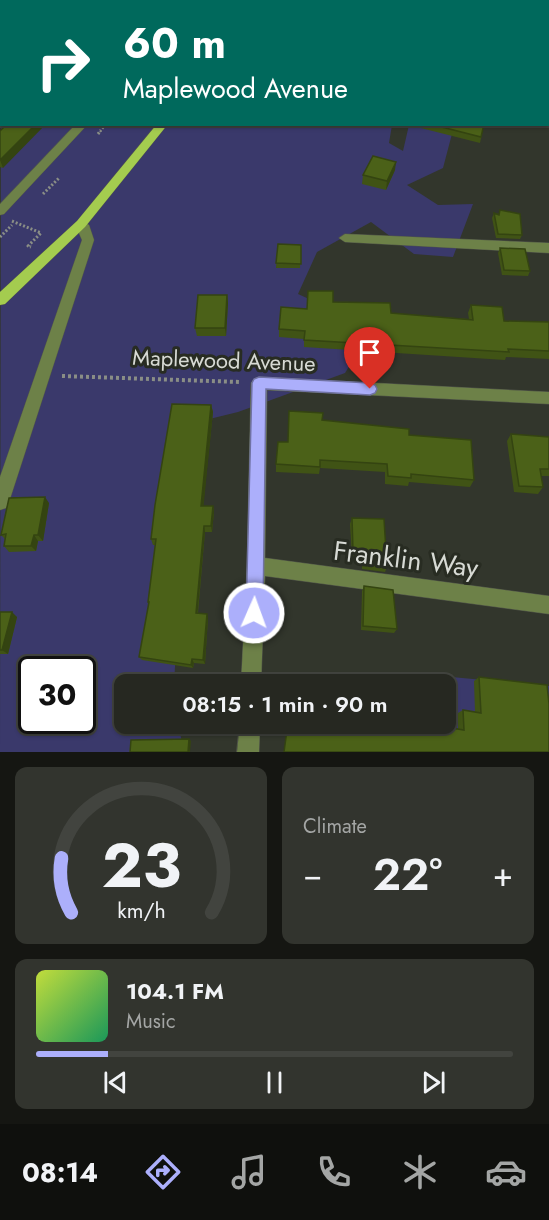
<!DOCTYPE html>
<meta charset="utf-8">
<style>
:root{--surface:#262821;--page:#32342e;--text:#f1f3f6;--muted:#a4a6a5;--line:#42443f;--accent:#acaffb}
body{margin:0;font-family:Jost,sans-serif;background:var(--page);color:var(--text);height:100vh;display:flex;flex-direction:column;font-size:22px;white-space:nowrap}
*{box-sizing:border-box;margin:0}
p{font-size:20px;color:var(--muted)}
.icon{flex:none;width:33px;height:33px;fill:none;stroke:currentColor;stroke-width:2;stroke-linecap:round;stroke-linejoin:round}
.map{position:relative;height:752px;overflow:hidden}
.sheet{display:flex;flex-direction:column;gap:15px;padding:15px;background:#151612;flex:1}
.sheet>*{flex:none}
.banner{position:absolute;left:0px;top:0px;width:549px;height:126px;box-shadow:0 2px 4px #0004,0 0 0 2px var(--line);background:#00695c;color:#fff;overflow:hidden}
.speed{position:absolute;left:18px;top:656px;display:flex;gap:12px;font-size:30px;font-weight:700;text-align:center}
.speed>*{display:grid;place-content:center;width:78px;height:78px;border-radius:50%;background:var(--surface);box-shadow:0 2px 4px #0004,0 0 0 2px var(--line);line-height:1}
.speed .limit{border:3px solid #111;border-radius:9px;background:#fff;color:#111}
.pin{position:absolute;display:grid;place-items:center;width:51px;height:51px;color:#fff;margin:-62px -26px;border-radius:50% 50% 50% 0;rotate:-45deg;box-shadow:0 0 6px #0007}
.pin .icon{rotate:45deg}
.me{position:absolute;width:66px;margin:-33px;rotate:2deg;stroke-linejoin:round;filter:drop-shadow(0 0 4px #0008)}
.turn{display:flex;align-items:center;gap:21px;height:126px;padding:0 24px;font-size:27px}
.turn .icon{width:78px;height:78px;stroke-width:2.5}
.turn b{display:block;font-size:42px;line-height:51px}
.big{font-size:45px;font-weight:600;line-height:1.1}
.sheet .card{flex:1;display:flex;flex-direction:column;justify-content:center;gap:9px;min-width:0;padding:0 21px;border-radius:12px;background:var(--page)}
.sheet .dial{align-items:center;gap:0}
.dial svg{height:156px;overflow:visible;fill:none;stroke:var(--line);stroke-width:7;stroke-linecap:round;text-anchor:middle}
.dial text{fill:var(--text);stroke:none}
.song{display:flex;align-items:center;gap:18px}
.cover{width:72px;height:72px;border-radius:9px;background:linear-gradient(135deg,hsl(70 70% 55%),hsl(150 70% 35%))}
.played{height:6px;border-radius:3px;background:linear-gradient(90deg,var(--accent) 15%,var(--line) 15%)}
.keys{display:flex;justify-content:space-around;direction:ltr}
.heat{display:flex;justify-content:space-between;align-items:center;font-size:33px;direction:ltr}
.sheet .tiles{flex:1;display:grid;gap:15px;grid-template-columns:1fr 1fr}
.card:last-child{grid-column:span 2}
.trip{position:absolute;left:114px;top:674px;width:342px;height:60px;border-radius:12px;background:var(--surface);box-shadow:0 2px 4px #0004,0 0 0 2px var(--line);font-weight:600;line-height:60px;text-align:center}
.tabs{display:flex;height:96px;justify-content:space-around;align-items:center;background:#0f100d;color:var(--muted)}
.tabs .icon{width:42px;height:42px}
.tabs .current{color:var(--accent)}
.tabs b{font-size:27px;color:var(--text)}
.map>svg:first-child{display:block}
.green{fill:#3a396b;fill-rule:evenodd}
.lines{fill:none;stroke-linecap:round;stroke-linejoin:round}
.minor-casing{stroke:#50544a;stroke-width:1}
.major-casing{stroke:#50544a;stroke-width:1}
.path-far2{stroke:#8a8e86;stroke-width:2;stroke-dasharray:2 2;stroke-linecap:butt}
.path-far1{stroke:#8a8e86;stroke-width:3;stroke-dasharray:2 2;stroke-linecap:butt}
.path{stroke:#8a8e86;stroke-width:4;stroke-dasharray:3 3;stroke-linecap:butt}
.minor{fill:#6d8148;fill-rule:evenodd}
.major{fill:#a4cc4f;fill-rule:evenodd}
.wall{fill:#405315}
.shaded-wall{fill:#344411}
.building{fill:#4b6118;stroke:#344411;stroke-width:1.5}
.route{fill:#acaffb;stroke:#7072a3;stroke-width:1.5}
.labels{text-anchor:middle;dominant-baseline:central;stroke-width:6;stroke-linejoin:round;paint-order:stroke}
.street-label{font-size:22px;fill:#d7dad4;stroke:#282c22}
.near-street-label{font-size:27px;fill:#d7dad4;stroke:#282c22}
</style>
<div class="map">
<svg width="549" height="752" viewBox="0 0 549 752">
<rect width="100%" height="100%" fill="#32362c"/>
<!-- green -->
<path class="green" d="M42,0H396L40,2Z
M1,86L2,124L392,125L389,143L403,151L409,125L453,130L443,168L407,185L438,205L473,204L453,257L414,254L371,222L317,252L298,294L373,328L345,373L238,412L189,424L174,684H124V723H178L184,752H0ZM32,669H82V720H32Z
M441,676L549,686V752H444L446,684H442Z"/>
<g class="lines">
<defs>
<path id="minor" d="M192,0H201L191,2Z
M548,53H549V59H548Z
M548,117H549V124H548Z
M76,124H88L4,214L0,215V204Z
M81,220L89,225L94,240L9,502L6,508L0,510V477L82,240L75,224Z
M345,234L549,243V253L345,242L339,238Z
M259,377L549,392V404L267,390L265,558L549,596V614L265,576L261,684H241L247,566L251,383L254,379Z
M240,723H260L259,752H237Z"/>
<path id="major" d="M262,0H270L261,2Z
M157,124H168L85,227L5,304L0,305V292L77,221Z"/>
</defs>
<!-- minor casing -->
<use href="#minor" class="minor-casing"/>
<!-- major casing -->
<use href="#major" class="major-casing"/>
<!-- path-far2 -->
<path class="path-far2" d="M100,132L106,124"/>
<!-- path-far1 -->
<path class="path-far1" d="M98,134L101,130
M43,194L59,178
M12,221L41,233L28,246L31,247
M0,237L12,225"/>
<!-- path -->
<path class="path" d="M62,376L240,382"/>
<!-- minor -->
<use href="#minor" class="minor"/>
<!-- major -->
<use href="#major" class="major"/>
</g>
<!-- wall -->
<path class="wall" d="M405,124H484L480,143Z
M0,131L3,168L0,167Z
M395,170L386,190L362,184L363,175Z
M500,210L522,235L520,239L496,238L492,218L494,213L499,214Z
M278,244L301,245L300,268H276Z
M500,248L530,271L528,276L502,275L498,253Z
M227,295L228,303L226,336H197L195,328Z
M333,302L391,313L469,319L468,313L471,305L504,321L549,322V359L506,357L505,360L304,347V339L279,337V329L307,309Z
M211,405L213,412L203,506H213L214,512L212,532H205L198,613L208,618L205,664L194,663L193,668L142,660L139,657L149,604L148,602L156,545H153L151,539Z
M322,420L409,435L474,480L470,487L409,482L408,486L385,484V472L320,468L319,474L276,472V464L288,442Z
M511,434L549,437V476H541L543,487L538,494L514,492L507,441Z
M49,503L43,541H38L36,551L9,552L4,546L5,539L1,535Z
M352,518L387,567L385,572L362,569V557L352,556L350,524Z
M364,586L397,629L394,633L361,630L362,591Z
M0,612L17,617L8,654H0Z
M479,677L549,752L458,729V713L463,710L475,712L474,681Z"/>
<!-- shaded-wall -->
<path class="shaded-wall" d="M50,0H60L59,2H48Z
M2,40V50L0,51V42Z
M36,124H46L3,168L0,160Z
M396,162L395,170L386,190L387,181Z
M227,295L228,303L226,336L225,328Z
M211,405L213,412L203,512L201,506Z
M45,497L49,503L43,541L38,535Z
M213,506L214,512L212,532L211,526Z
M204,526L205,532L197,618L196,613Z
M34,535L38,541L36,551L31,546Z
M12,612L17,617L8,654L2,650Z
M207,614L208,618L205,664L203,660Z
M192,659L194,663L193,668L191,665Z
M189,739L191,741L190,752H188Z"/>
<!-- building -->
<path class="building" d="M0,0H50L48,2H2V40L0,42L1,12H0Z
M390,0H549V40L548,44V2H389Z
M7,124H36L0,160V131Z
M430,124H484L481,137Z
M373,156L396,162L387,181L363,175Z
M500,210L520,214L522,235L498,234L494,213L499,215Z
M278,244L301,245V264L276,263Z
M500,248L525,249L530,271L504,270Z
M308,291H333V302L390,303L391,313L473,320L471,305L502,307L504,321L549,322V351L508,349L509,352L304,340L305,331L279,329L281,307L307,309Z
M198,295H227L225,328H195Z
M172,404L211,405L201,506H213L211,526H204L196,613L207,614L203,660L192,659L191,665L139,657L149,602H148L156,539H151L155,505Z
M289,411L323,413L322,420L409,429V435L471,440L474,480L411,474V478L388,476L387,464L320,460V467L276,464L278,442H288Z
M511,434L549,437V469H540L543,487L519,486Z
M45,497L38,535H34L31,546H4L6,534L1,535L9,498Z
M352,518L384,519L387,567L364,563V551H353Z
M364,586L393,590L397,629L363,626Z
M0,612H12L2,650H0Z
M479,677L547,685L549,704V752H284L288,723H420L464,730L463,710L481,713Z
M304,682L318,684H304Z
M189,739L188,752H130L131,740Z"/>
<!-- route -->
<path class="route" d="M259,377L370,383L375,385L377,389L375,393L370,395L266,389L263,613L260,619L254,622L248,619L246,613L252,383L254,379Z"/>
<g class="labels">
<!-- street labels -->
<g class="street-label">
<text transform="translate(224 360) rotate(2)">Maplewood Avenue</text>
</g>
<!-- near-street labels -->
<g class="near-street-label">
<text transform="translate(406 559) rotate(7)">Franklin Way</text>
</g>
</g>
</svg>
<div class="speed"><div class="limit">30</div></div>
<div class="pin" style="left:370px;top:389px;background:#d93025"><svg class="icon" aria-label="arrive" viewBox="0 0 24 24"><path d="M6 21V4h12l-3 4 3 4H6"/></svg></div>
<svg class="me" style="left:254px;top:613px" viewBox="-20 -20 40 40"><circle r="17" fill="#acaffb" stroke="#fff" stroke-width="3"/><path d="M0-11L8 9 0 5-8 9z" fill="#fff"/></svg>
<div class="trip">08:15 · 1 min · 90 m</div>
<div class="banner">
<div class="turn"><svg class="icon" aria-label="right" viewBox="0 0 24 24"><path d="M7 20v-9h11M14 6l5 5-5 5"/></svg><div><b>60 m</b>Maplewood Avenue</div></div>
</div>
</div>
<section class="sheet">
<div class="tiles">
<div class="card dial"><svg viewBox="0 0 100 80">
<path d="M14 69A42 42 0 1 1 86 69"/>
<path d="M14 69A42 42 0 0 1 9 41" stroke="#acaffb"/>
<text x="50" y="56" font-size="32" font-weight="700">23</text>
<text x="50" y="72" font-size="11">km/h</text>
</svg></div>
<div class="card"><p>Climate</p>
<div class="heat"><a>−</a><b class="big">22°</b><a>+</a></div>
</div>
<div class="card">
<div class="song"><i class="cover"></i><div><b>104.1 FM</b><p>Music</p></div></div>
<div class="played"></div>
<div class="keys"><svg class="icon" aria-label="previous" viewBox="0 0 24 24"><path d="M18 5L8 12l10 7zM5 5v14"/></svg><svg class="icon" aria-label="pause" viewBox="0 0 24 24"><path d="M8 5v14M16 5v14"/></svg><svg class="icon" aria-label="next" viewBox="0 0 24 24"><path d="M6 5l10 7-10 7zM19 5v14"/></svg></div>
</div>
</div>
</section>
<nav class="tabs">
<b>08:14</b>
<svg class="icon current" aria-label="directions" viewBox="0 0 24 24"><path d="M12 3l9 9-9 9-9-9zM9 14v-3h6M13 9l2 2-2 2"/></svg>
<svg class="icon" aria-label="music" viewBox="0 0 24 24"><path d="M9 18V5l10-2v13"/><circle cx="6" cy="18" r="3"/><circle cx="16" cy="16" r="3"/></svg>
<svg class="icon" aria-label="phone" viewBox="0 0 24 24"><path d="M5 4h4l2 5-3 2q2 4 5 5l2-3 5 2v4C11 20 4 13 5 4z"/></svg>
<svg class="icon" aria-label="climate" viewBox="0 0 24 24"><path d="M12 3v18M4 7l16 10M4 17L20 7"/></svg>
<svg class="icon" aria-label="car" viewBox="0 0 24 24"><path d="M5 17H2v-5l4-1 3-4h7l3 4 3 1v5h-3M9 17h6M6 11h13"/><circle cx="7" cy="17" r="2"/><circle cx="17" cy="17" r="2"/></svg>
</nav>
